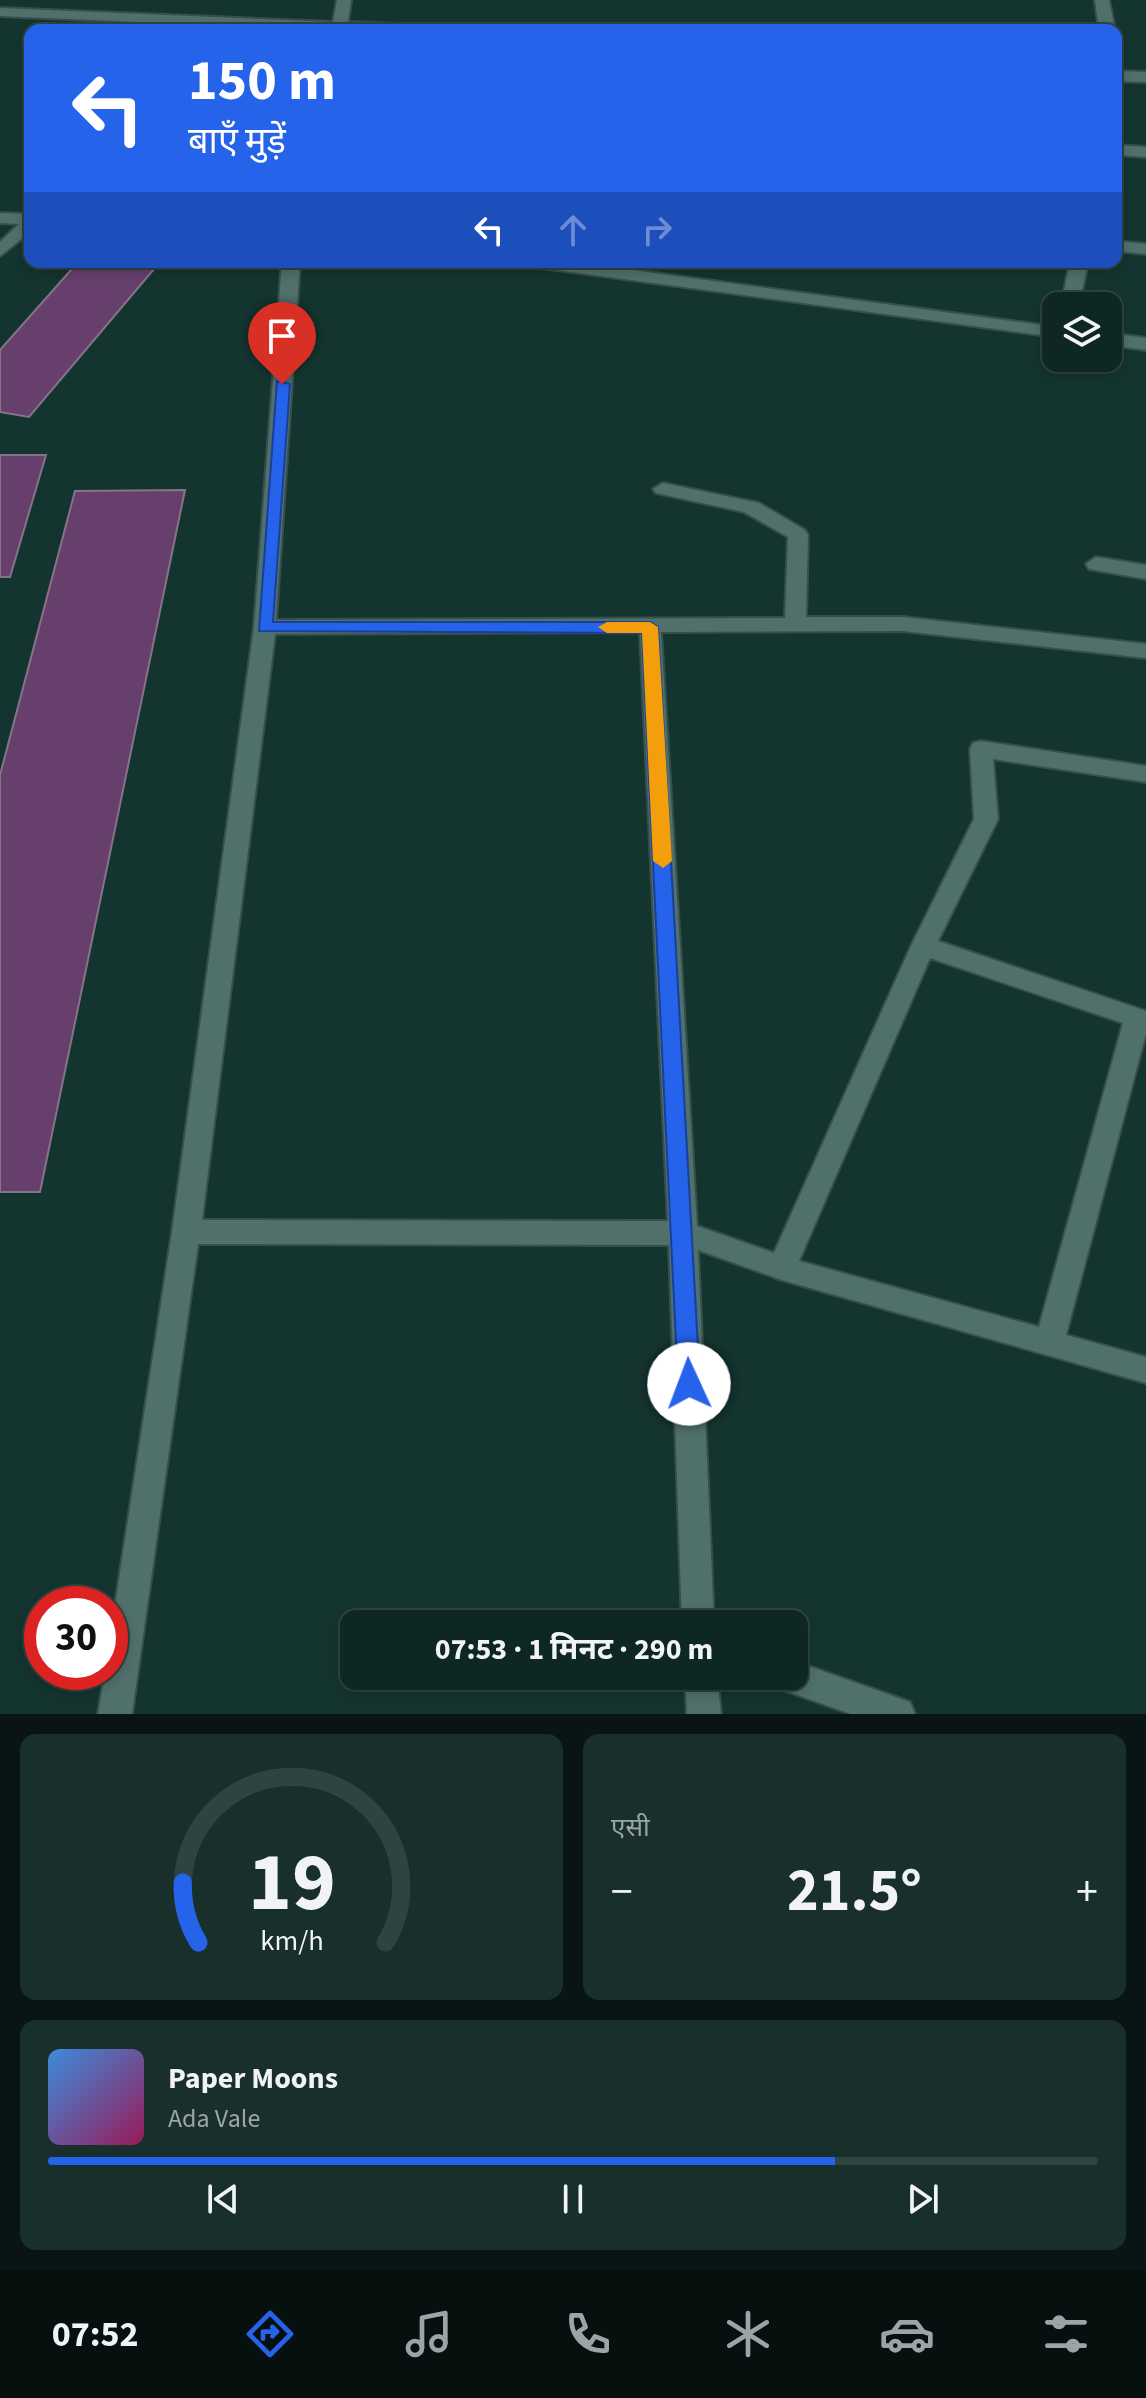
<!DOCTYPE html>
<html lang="hi">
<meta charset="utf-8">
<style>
:root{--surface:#0f2724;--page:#182f2c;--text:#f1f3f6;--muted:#9ba5a6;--line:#2f4441;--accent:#2563eb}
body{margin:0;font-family:"Source Sans 3","Noto Sans Devanagari",sans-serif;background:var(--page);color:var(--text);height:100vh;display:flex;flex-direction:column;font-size:30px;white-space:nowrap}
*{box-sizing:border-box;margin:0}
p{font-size:26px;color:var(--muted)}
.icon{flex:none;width:44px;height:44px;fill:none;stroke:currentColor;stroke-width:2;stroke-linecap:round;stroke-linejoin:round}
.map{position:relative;height:1714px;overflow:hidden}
.sheet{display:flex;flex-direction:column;gap:20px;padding:20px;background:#081514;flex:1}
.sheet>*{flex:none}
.banner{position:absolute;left:24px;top:24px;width:1098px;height:244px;border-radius:16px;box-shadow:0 4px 12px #0003,0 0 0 2px var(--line);background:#2563eb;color:#fff;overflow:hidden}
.fabs{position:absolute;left:1042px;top:292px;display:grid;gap:16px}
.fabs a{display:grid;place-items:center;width:80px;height:80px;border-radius:16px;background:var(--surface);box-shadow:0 4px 12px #0003,0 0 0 2px var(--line);font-size:40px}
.speed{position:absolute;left:24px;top:1586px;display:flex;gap:16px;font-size:40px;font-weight:700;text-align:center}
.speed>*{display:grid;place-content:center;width:104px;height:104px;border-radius:50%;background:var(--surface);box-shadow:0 4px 12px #0003,0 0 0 2px var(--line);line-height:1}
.speed .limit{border:12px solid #d22;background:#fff;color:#111}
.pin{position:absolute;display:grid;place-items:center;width:68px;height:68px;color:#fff;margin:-82px -34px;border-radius:50% 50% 50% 0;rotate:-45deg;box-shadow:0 0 8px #0007}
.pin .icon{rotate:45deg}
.me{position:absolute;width:88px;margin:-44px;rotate:358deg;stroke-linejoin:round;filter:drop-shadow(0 0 6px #0008)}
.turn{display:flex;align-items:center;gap:28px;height:168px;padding:0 32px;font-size:36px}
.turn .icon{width:104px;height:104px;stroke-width:2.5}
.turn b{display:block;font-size:56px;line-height:68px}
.lanes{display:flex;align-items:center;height:76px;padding:0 32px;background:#0003;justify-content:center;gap:40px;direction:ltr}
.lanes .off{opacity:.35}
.big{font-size:60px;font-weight:700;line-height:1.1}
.sheet .widget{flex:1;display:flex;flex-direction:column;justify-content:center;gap:12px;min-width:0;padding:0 28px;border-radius:16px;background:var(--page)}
.sheet .dial{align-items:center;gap:0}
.dial svg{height:208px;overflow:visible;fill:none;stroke:var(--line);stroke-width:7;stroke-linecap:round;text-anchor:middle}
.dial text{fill:var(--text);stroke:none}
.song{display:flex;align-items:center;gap:24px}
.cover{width:96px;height:96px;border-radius:12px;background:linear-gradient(135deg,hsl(210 70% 55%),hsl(330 70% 35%))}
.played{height:8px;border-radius:4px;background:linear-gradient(90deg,var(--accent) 75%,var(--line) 75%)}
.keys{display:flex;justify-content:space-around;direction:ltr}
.heat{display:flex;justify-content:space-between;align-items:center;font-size:44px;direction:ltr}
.sheet .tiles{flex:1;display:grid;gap:20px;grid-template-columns:1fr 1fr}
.widget:last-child{grid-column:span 2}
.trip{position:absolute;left:340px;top:1610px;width:468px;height:80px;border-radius:16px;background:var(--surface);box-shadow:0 4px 12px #0003,0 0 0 2px var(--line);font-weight:700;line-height:80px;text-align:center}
.menu{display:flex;height:128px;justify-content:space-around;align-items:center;background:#06100e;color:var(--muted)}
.menu .icon{width:56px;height:56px}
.menu .selected{color:var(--accent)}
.menu b{font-size:36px;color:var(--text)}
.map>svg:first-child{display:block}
.building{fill:#663f6d;stroke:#857388;stroke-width:2}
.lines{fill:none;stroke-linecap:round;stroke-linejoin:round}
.street-casing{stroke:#374f4c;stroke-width:4}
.street{fill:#50706c;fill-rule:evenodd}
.route{fill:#2563eb;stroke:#184099;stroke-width:2}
.slow{fill:#f59e0b}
</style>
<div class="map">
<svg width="1146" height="1714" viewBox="0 0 1146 1714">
<rect width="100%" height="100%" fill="#143430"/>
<!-- building -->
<path class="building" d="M78,262H160L29,417L0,412V350Z
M0,455H46L10,577H0Z
M185,490L40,1192H0V775L75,491Z"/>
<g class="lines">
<defs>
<path id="street" d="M337,0H351L348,22L424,25L432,30H318L0,16V8L333,22Z
M1095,0H1109L1115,30H1099Z
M1116,71L1146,72V82L1116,81Z
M1116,145L1146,147V157L1116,155Z
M0,213L30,214V232L0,256V242L19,224L0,223Z
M1116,241L1146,244V254L1116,251Z
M282,262H300L276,620L785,618L788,537L744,512L656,493L653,489L663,483L759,503L805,530L808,535L806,617H903L1146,644V658L903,631L661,632L697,1226L774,1253L911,946L974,819L970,749L973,743L981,741L1146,766V782L993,759L998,819L938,941L1146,1011V1033L1066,1335L1146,1357V1383L782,1280L698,1250L714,1624H682L669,1245L198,1244L132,1714H98L105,1672H110V1638L172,1232L254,627ZM640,632L668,1221L202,1220L275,634ZM930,958L1123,1023L1039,1327L799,1261Z
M525,262H573L1056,327V337L534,267Z
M1070,262H1088L1079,306H1061Z
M1108,333L1146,338V350L1108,345Z
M1096,557L1146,565V579L1089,569L1086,564Z
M794,1661L910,1702L915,1714H851L778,1688L774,1676H794Z
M685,1676H717L721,1714H687Z"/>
</defs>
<!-- street casing -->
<use href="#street" class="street-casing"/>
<!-- street -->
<use href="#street" class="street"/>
</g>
<!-- route -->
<path class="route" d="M277,381L290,384L273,622H650L658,627L700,1384L697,1391L689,1394L681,1391L678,1384L642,633L259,631Z"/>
<!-- slow -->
<path class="slow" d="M650,622L658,627L672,861L663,868L653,861L642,633H607L598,627L607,622Z"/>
</svg>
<div class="fabs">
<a><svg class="icon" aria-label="layers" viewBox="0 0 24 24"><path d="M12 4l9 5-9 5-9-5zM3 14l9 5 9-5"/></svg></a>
</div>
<div class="speed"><div class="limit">30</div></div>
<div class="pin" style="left:282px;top:384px;background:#d93025"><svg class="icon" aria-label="arrive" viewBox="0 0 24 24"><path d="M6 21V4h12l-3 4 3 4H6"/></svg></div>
<svg class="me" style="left:689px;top:1384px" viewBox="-20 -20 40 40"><circle r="19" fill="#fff"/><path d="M0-13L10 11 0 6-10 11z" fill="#2563eb"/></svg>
<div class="trip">07:53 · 1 मिनट · 290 m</div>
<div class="banner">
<div class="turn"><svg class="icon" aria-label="left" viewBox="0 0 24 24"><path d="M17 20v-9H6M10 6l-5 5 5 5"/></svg><div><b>150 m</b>बाएँ मुड़ें</div></div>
<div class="lanes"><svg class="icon" aria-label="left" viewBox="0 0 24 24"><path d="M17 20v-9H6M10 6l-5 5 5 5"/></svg><svg class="icon off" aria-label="ahead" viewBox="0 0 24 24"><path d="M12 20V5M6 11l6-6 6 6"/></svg><svg class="icon off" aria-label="right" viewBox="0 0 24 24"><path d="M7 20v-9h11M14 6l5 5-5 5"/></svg></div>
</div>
</div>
<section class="sheet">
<div class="tiles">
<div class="widget dial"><svg viewBox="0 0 100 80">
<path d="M14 69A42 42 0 1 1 86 69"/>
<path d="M14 69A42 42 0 0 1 8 46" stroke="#2563eb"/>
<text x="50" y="56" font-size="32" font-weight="700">19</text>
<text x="50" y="72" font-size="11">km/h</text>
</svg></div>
<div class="widget"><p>एसी</p>
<div class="heat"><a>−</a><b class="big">21.5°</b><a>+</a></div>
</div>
<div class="widget">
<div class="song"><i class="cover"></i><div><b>Paper Moons</b><p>Ada Vale</p></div></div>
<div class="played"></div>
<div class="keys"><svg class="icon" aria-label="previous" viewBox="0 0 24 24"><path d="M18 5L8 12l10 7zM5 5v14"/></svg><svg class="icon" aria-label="pause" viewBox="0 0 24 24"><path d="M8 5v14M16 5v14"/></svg><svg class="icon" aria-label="next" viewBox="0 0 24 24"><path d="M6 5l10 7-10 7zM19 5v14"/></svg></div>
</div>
</div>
</section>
<nav class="menu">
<b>07:52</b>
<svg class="icon selected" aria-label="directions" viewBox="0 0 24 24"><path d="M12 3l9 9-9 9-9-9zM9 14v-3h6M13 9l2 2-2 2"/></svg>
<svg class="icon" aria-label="music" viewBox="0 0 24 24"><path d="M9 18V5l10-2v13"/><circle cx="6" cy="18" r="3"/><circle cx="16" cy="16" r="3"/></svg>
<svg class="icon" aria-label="phone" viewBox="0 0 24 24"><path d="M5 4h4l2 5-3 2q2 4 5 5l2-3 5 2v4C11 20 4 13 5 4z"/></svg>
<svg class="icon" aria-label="climate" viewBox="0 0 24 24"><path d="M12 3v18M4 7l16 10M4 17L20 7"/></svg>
<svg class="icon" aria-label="car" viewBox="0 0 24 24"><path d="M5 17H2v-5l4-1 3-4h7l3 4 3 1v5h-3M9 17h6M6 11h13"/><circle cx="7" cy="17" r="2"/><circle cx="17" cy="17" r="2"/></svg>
<svg class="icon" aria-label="filters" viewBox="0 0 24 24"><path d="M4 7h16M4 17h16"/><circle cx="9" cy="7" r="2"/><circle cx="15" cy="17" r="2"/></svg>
</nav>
